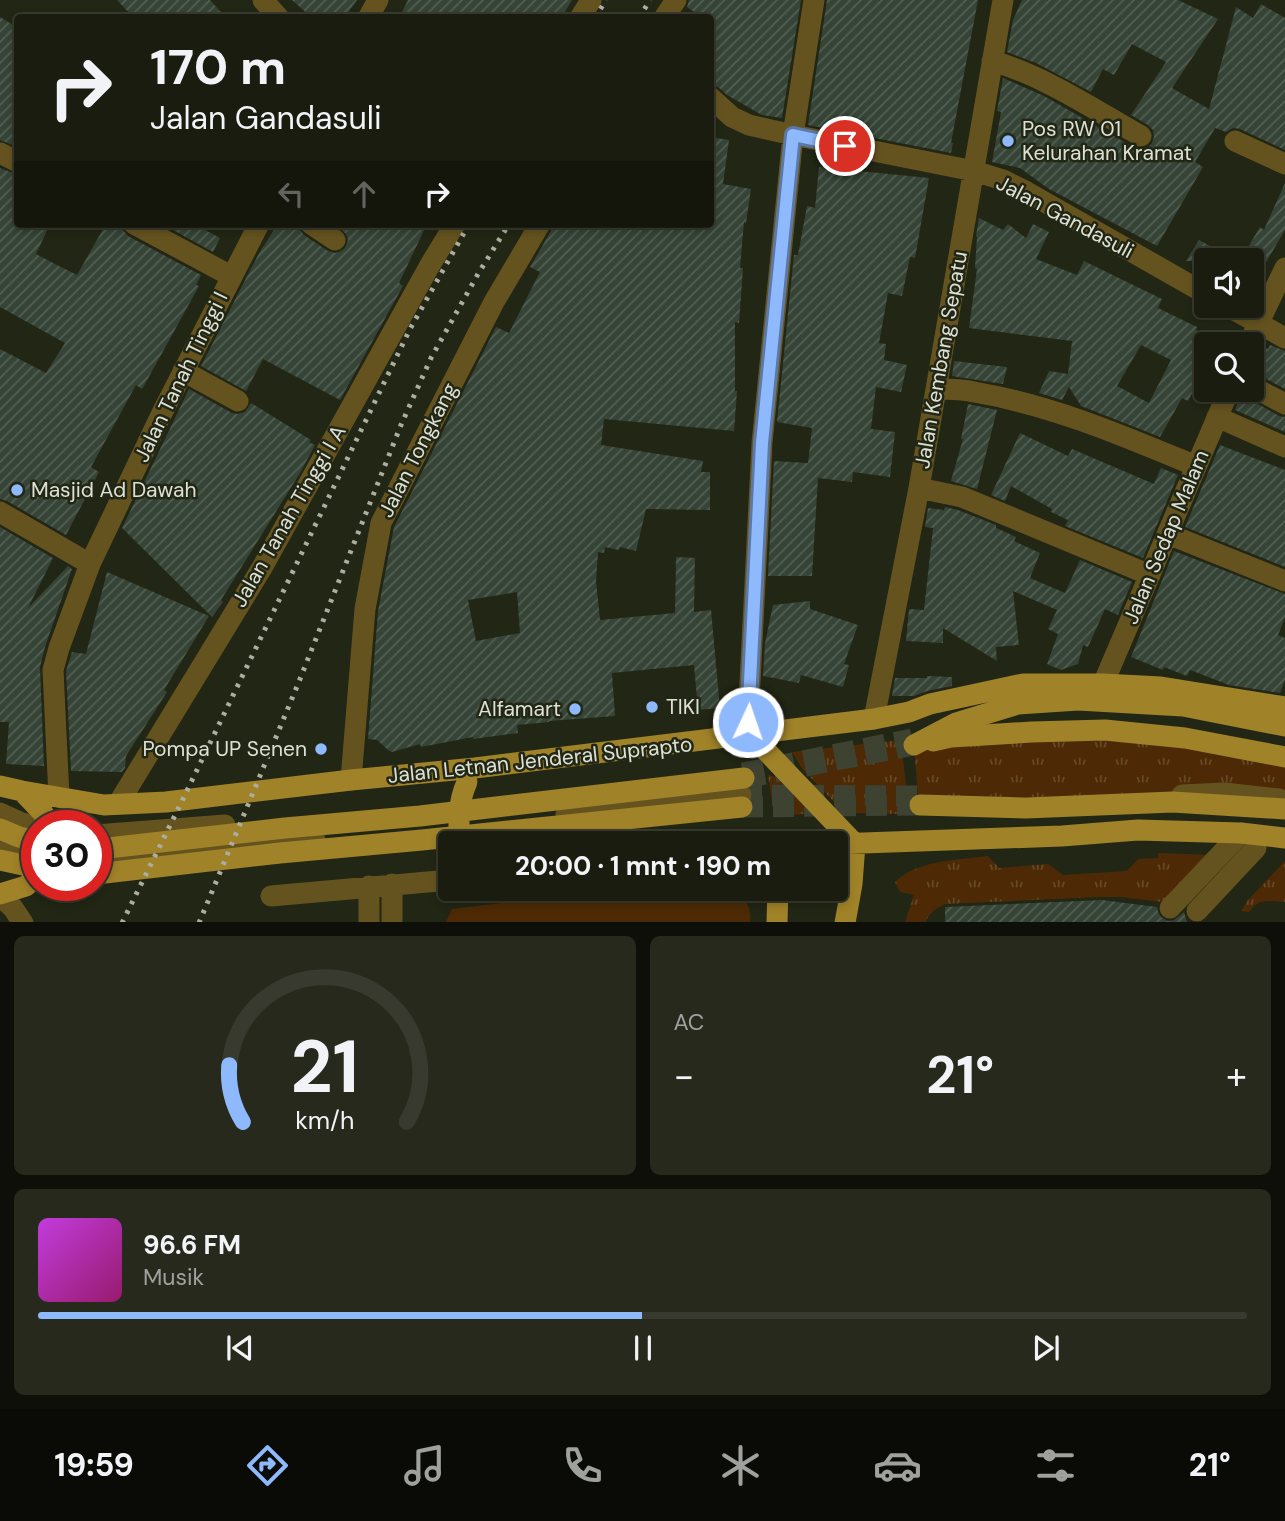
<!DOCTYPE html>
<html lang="id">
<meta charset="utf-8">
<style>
:root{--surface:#1a1c0f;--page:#27291d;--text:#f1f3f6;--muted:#9fa19e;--line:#383a2f;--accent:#8eb9fd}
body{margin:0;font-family:"DM Sans",sans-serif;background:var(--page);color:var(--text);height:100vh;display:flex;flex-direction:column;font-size:26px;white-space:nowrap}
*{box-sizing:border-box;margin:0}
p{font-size:23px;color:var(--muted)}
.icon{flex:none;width:38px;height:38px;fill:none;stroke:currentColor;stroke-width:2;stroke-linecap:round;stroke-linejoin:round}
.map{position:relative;height:922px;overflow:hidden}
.panel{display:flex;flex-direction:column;gap:14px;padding:14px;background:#0e0f08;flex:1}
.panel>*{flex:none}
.banner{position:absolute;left:14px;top:14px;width:700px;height:214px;border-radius:7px;box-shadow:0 4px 10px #0003,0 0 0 2px var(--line);background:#1a1c0f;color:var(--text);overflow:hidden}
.controls{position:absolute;left:1194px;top:248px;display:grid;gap:14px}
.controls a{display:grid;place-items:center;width:70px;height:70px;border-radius:7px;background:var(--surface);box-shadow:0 4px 10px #0003,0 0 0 2px var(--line);font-size:35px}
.speed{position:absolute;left:21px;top:810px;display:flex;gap:14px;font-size:35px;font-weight:700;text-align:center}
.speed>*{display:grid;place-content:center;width:91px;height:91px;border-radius:50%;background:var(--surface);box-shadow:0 4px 10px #0003,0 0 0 2px var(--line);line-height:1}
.speed .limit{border:10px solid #d22;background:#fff;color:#111}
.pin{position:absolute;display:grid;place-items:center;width:60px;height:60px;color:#fff;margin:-30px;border:4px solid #fff;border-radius:50%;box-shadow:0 2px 7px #0007}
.me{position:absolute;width:77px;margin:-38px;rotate:3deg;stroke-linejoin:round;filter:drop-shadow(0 0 5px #0008)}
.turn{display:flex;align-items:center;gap:24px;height:147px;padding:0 21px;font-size:32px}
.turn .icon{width:91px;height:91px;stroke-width:2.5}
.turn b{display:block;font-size:49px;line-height:60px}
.lanes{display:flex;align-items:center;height:66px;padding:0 21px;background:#0003;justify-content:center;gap:35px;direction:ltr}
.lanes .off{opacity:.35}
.big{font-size:52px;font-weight:700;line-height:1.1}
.panel .widget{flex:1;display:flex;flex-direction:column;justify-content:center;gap:10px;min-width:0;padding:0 24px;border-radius:10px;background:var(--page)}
.panel .dial{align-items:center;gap:0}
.dial svg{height:182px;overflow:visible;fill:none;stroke:var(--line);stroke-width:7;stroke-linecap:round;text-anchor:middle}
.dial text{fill:var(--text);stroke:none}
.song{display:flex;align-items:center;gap:21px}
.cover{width:84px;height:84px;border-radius:10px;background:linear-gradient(135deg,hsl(290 70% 55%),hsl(320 70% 35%))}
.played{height:7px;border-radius:4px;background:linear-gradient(90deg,var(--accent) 50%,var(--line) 50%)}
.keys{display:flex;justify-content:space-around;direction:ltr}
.heat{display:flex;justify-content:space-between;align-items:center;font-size:38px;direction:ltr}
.panel .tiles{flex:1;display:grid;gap:14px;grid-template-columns:1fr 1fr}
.widget:last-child{grid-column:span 2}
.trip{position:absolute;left:438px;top:831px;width:410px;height:70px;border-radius:7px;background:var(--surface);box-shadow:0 4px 10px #0003,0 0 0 2px var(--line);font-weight:700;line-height:70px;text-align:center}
.tab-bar{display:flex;height:112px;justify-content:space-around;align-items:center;background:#0a0b06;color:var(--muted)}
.tab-bar .icon{width:49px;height:49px}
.tab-bar .selected{color:var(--accent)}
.tab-bar b{font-size:32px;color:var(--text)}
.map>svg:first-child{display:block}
.grass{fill:url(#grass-tufts)}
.garden{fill:#4d2a05}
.building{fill:url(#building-hatch);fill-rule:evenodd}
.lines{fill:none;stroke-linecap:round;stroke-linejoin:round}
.minor-tunnel{stroke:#3e4231;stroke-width:21;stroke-dasharray:21 10;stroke-linecap:butt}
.major-tunnel{stroke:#3e4231;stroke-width:21;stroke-dasharray:21 10;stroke-linecap:butt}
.minor{stroke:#65531f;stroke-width:21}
.major{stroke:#a08228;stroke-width:21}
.rail{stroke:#abaea0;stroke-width:5;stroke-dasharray:3.5 7;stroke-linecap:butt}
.major-bridge{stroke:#a08228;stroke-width:21}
.route-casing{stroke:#5c78a4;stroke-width:18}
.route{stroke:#8eb9fd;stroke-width:12}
.poi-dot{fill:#8eb9fd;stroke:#222614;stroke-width:2.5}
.labels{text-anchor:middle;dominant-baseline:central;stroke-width:5;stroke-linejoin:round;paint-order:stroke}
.poi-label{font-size:21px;fill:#dde0d4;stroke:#222614;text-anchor:start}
.street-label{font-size:21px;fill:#dde0d4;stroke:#222614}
</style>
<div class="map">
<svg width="1285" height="923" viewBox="0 0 1285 923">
<defs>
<pattern id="grass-tufts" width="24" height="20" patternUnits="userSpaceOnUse" patternTransform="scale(1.75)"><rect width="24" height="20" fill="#4d2a05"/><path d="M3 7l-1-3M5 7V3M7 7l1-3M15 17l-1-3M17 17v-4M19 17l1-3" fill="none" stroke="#664929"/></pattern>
<pattern id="building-hatch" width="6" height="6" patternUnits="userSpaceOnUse" patternTransform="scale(1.75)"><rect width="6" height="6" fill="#354436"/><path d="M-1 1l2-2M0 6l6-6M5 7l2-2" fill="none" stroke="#525f52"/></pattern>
</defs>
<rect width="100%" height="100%" fill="#222614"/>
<!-- grass -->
<path class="grass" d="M1032,732L1285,758V800L918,796L914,745Z
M901,740L909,814L845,813L803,770L792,752Z
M768,775L776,777L803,804L805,814L774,816Z
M1158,853L1212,855L1170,903L1121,897H1101L945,904C937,908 928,913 926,922H905L914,895L900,892L895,882C917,860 958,860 988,856L999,868L1048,864L1063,875L1127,871L1138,859L1158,858Z
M1285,861V902C1270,901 1258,898 1249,912L1241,911L1248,900Z"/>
<!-- garden -->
<path class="garden" d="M626,889H732C745,898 752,907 750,922H446L452,909L599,891L600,901L625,898Z"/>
<!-- building -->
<path class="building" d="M117,0H210L226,18H134Z
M292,0H357L344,18H312Z
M408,0H572L561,18H399Z
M689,0H801L782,118L762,115L727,95L718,87L710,84V18H702L687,7Z
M827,0H978L951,143H953L951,153L808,125Z
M1022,0H1178L1218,19L1172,88L1209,109L1236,7L1253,18L1261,4L1285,18V150L1240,129L1233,128L1226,132L1215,128L1195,162L1203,167L1157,246L1049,189L1020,168L992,162L1001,112L997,111L1003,78L1044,96L1135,148L1140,149L1147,148L1152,143L1154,137L1153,130L1148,125L1131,115L1166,62L1132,44L1114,75L1103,69L1091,92L1036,63L1007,52L1013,20Z
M0,17L18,28V147L0,140Z
M710,137L729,140L723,184L751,189L746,223L744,222L740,268H743L739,323L735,322V391H737L734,431L604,419L601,445L703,461L701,472H710V510L646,509L636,551L620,547L619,550L605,547L604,553L598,552L596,581L600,620L675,613L676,557L695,558L694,612L711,610L720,708L698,710L694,665L612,673L615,716L549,721V722L517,725L518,733L473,739V737L421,747L420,744L392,752L388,750L377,740L368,739L378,611L394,527L496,327L509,333L540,272L530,267L551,231L553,224H710ZM517,592L520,633L476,641L468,600Z
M819,167L929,178L915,258L910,257L902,296L888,293L879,343L886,344L884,360L907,365L901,392L876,387L871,429L895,432L890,477L853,472L852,482L818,478L812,576H768L774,461L808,463L812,428L777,422L794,255H798L807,206L815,208Z
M0,168L18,175V224H50L36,254L55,264L77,275L106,224H121L123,230L128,236L201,275L196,285L199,286L156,364L142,389L136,385L91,467L99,472L66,535L7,501L0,499V349L46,373L65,343L0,307Z
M1285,183V230L1251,288V261H1240L1260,227L1264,230Z
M979,218L1003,230L1008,224L1026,238L1033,224L1049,232L1036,259L1077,275L1084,261L1162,299L1158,308L1197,327L1196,330L1206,335V366L1188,401L1182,398L1160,437L1081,406L1069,387L1062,400L1039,393L1049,371L1068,374L1072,341L969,328L977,269L975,268L977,237L976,236ZM1141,345L1171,360L1149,403L1117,386Z
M162,224H194L220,238L213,252Z
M278,224H298L300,230L304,235L328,251L335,253L341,251L345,248L348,240L346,234L335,224H427L399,283L403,286L340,400L263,359L246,391L201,366L259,253Z
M1199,240L1237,261H1186Z
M1270,345L1285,351V389L1257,374L1251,373V357L1256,355L1262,347L1268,349Z
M954,361L1007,367L1003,384L952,376Z
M189,389L232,413L238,414L245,412L251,403L311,440L309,442L315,445L300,473L221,600L223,602L212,617L122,528Z
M1241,394L1279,416L1285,417V432L1235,410Z
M968,404L997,410L977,489L951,481L963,439H961Z
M1020,433L1068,456L1072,449L1154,484L1161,468L1178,475L1143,558L1065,526L1068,520L1051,512L1052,509L1011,486L1005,501L991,495Z
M1220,445L1285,470V567L1185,527Z
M945,507L958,510L996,525V528L1016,537L1014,541L1040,553L1030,578L1065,593L1080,560L1132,582L1118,615L1105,609L1088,647L1083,645L1078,664L1061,670L1047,664L1058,634L1048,629L1057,610L1013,591L1019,645L996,647L997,661L943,628V643L906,641L909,609L924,610L933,528L925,527L928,508L944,510Z
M0,527L53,558L28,608L68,566L72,569L45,647L40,667L44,766L6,764L9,722H0Z
M1174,551L1285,594V617L1278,635L1285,638V680L1280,693L1229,685L1190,670L1187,676L1164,667L1163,670L1131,657Z
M107,572L209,616L164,690L167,692L126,756L125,768L122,772L71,771L66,671L72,652L86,654Z
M810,601V609L858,625L844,664L849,665L843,687L801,675L799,683L763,676L765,643L773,605Z
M927,676L952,677V686L927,691L914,696H892L895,678H927Z
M1102,900L1157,907L1158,912L1161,917L1168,921L1174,920L1184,912L1187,922H945V907Z"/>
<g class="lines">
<!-- minor-tunnel -->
<path class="minor-tunnel" d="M743,773L912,739
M741,795L918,796"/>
<!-- major-tunnel -->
<path class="major-tunnel" d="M744,778L914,745
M742,807L920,805"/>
<!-- minor -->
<path class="minor" d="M263,0L279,18
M368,18L378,0
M580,18L591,0
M664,18L676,0
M992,61C1043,75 1095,110 1141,136
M710,97L732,117L749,125L793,135L974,171L1003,180L1027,192L1206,294
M1235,141L1285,164
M0,153L18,162
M134,224L231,276
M311,224L335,240
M1227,306L1285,338
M1248,345L1285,268
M183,371L238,401
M1251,386L1285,404
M936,389C949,389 962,389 974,392C1052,405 1124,436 1196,466
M1217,417L1285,447
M919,488L962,497L1150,575
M0,512L90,564
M1168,534L1285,581
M1103,684L1229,390
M874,719L919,488L1003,0
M751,735L748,722L762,443L793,135L814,0
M351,780L365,609L381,523L494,302L540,224
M1182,795L1224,793L1279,799
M59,797L53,670L59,648L90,564L162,413L259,224
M118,804L263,566L430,265L455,224
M0,813L22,823L38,826
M566,815L741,795
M96,835L225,825
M0,848L14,853L37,856
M96,862L315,840
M392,884V923
M369,886V923
M0,896L13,908L23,923
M271,896L450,880
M1170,908L1241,833
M1197,911L1256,848"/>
<!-- major -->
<path class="major" d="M751,735L855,844L852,884L845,923
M933,741L951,737L1032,732L1105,730L1185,738L1285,757
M914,745L956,723L1018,704L1078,700L1183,706L1285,726
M0,786L22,791L104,805L166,802L351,780L475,768L874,719L909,712L930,704L1023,684H1103L1161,687L1285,707
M22,791L43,813L49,826
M920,805L1026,808L1173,802L1285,809
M0,829L19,837L37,841
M835,844L1062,836L1138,830L1241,833L1285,838
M96,848H108L285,828L420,816L744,778
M0,860L37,868
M96,874L280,853L422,840L742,807
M0,894L26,886L37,876
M777,923L778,889"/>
<!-- rail -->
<path class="rail" d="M595,18L606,0
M639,18L650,0
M122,923L182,801L410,329L469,224
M199,923L298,684L401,425L431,358L478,274L509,224"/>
<!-- major-bridge -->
<path class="major-bridge" d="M460,844C458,822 458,802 467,782"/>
</g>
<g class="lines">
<defs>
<path id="route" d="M748,722L762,443L793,135L845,146"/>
</defs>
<!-- route casing -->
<use href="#route" class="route-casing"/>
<!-- route -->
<use href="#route" class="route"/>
</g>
<!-- markers -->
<g class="poi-dot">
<circle cx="1008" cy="141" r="7"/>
<circle cx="17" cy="490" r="7"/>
<circle cx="652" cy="707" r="7"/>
<circle cx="575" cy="709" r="7"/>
<circle cx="321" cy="749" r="7"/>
</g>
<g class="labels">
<!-- poi labels -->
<g class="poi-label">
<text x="1022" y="129">Pos RW 01<tspan x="1022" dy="24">Kelurahan Kramat</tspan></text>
<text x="31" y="490">Masjid Ad Dawah</text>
<text x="666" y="707">TIKI</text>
<text x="561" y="709" text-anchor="end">Alfamart</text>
<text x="307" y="749" text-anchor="end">Pompa UP Senen</text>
</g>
<!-- street labels -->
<g class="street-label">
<text transform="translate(1065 217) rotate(28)">Jalan Gandasuli</text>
<text transform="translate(941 360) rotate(-80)">Jalan Kembang Sepatu</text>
<text transform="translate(181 377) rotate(-64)">Jalan Tanah Tinggi I</text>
<text transform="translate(418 450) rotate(-63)">Jalan Tongkang</text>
<text transform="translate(289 516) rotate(-60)">Jalan Tanah Tinggi I A</text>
<text transform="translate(1166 537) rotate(-67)">Jalan Sedap Malam</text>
<text transform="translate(540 760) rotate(-6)">Jalan Letnan Jenderal Suprapto</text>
</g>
</g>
</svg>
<div class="controls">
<a><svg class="icon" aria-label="sound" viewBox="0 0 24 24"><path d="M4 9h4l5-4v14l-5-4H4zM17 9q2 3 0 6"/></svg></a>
<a><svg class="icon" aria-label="search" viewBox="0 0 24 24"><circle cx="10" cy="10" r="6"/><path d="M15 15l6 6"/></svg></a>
</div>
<div class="speed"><div class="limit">30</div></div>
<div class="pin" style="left:845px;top:146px;background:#d93025"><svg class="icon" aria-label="arrive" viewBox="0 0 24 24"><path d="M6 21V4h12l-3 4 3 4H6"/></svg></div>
<svg class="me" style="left:748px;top:722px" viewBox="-20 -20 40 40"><circle r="17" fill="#8eb9fd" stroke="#fff" stroke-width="3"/><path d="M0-11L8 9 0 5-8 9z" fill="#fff"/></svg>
<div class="trip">20:00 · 1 mnt · 190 m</div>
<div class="banner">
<div class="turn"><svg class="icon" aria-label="right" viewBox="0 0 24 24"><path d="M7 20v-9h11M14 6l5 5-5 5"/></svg><div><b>170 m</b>Jalan Gandasuli</div></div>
<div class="lanes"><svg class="icon off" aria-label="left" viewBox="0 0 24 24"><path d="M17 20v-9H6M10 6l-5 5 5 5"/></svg><svg class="icon off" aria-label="ahead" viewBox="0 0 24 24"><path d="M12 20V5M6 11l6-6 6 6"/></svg><svg class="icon" aria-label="right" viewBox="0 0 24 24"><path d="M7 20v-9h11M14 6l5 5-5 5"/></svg></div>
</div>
</div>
<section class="panel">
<div class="tiles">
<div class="widget dial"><svg viewBox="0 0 100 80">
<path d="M14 69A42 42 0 1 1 86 69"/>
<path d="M14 69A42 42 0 0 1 8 44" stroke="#8eb9fd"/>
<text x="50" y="56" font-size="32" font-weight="700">21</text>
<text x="50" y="72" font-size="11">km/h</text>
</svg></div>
<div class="widget"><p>AC</p>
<div class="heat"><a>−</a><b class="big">21°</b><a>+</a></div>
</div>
<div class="widget">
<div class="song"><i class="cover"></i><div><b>96.6 FM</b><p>Musik</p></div></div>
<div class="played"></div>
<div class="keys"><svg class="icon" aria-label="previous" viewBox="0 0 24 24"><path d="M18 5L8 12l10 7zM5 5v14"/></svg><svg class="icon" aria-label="pause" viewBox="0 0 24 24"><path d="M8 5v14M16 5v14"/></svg><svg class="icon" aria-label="next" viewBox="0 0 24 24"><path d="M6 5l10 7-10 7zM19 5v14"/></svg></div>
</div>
</div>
</section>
<nav class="tab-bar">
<b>19:59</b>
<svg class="icon selected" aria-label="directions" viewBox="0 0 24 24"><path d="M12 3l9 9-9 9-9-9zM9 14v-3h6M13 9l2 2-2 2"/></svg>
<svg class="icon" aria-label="music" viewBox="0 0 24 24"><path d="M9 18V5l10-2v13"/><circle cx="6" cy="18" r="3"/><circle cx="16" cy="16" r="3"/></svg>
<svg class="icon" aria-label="phone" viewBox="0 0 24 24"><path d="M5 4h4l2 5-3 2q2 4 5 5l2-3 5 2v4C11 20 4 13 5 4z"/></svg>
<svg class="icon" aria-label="climate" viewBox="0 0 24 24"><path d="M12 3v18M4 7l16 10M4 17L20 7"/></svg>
<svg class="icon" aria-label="car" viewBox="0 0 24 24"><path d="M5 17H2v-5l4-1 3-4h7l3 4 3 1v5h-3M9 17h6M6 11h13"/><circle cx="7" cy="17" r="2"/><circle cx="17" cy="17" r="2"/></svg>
<svg class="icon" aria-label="filters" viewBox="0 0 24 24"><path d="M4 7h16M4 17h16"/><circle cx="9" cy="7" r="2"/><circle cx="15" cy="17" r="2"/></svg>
<b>21°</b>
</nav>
